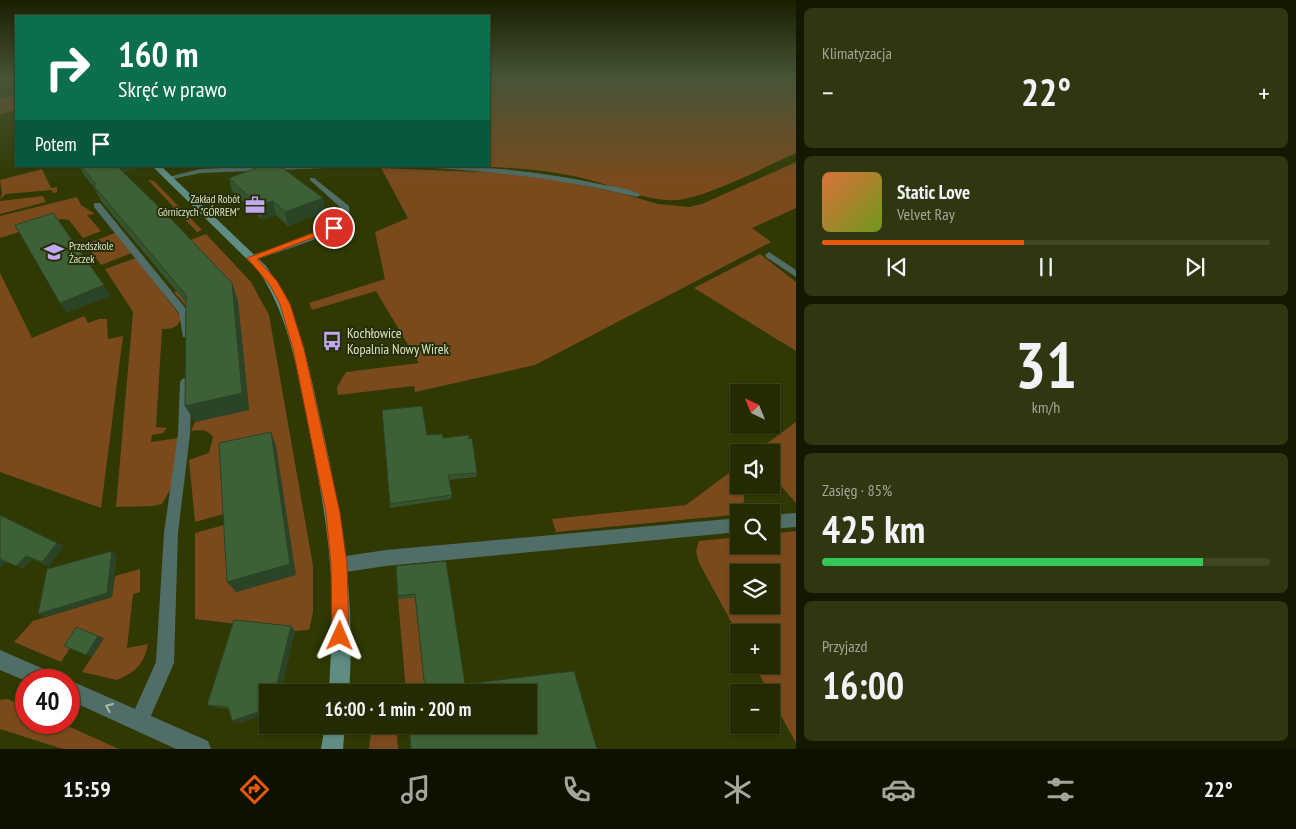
<!DOCTYPE html>
<html lang="pl">
<meta charset="utf-8">
<style>
:root{--surface:#232b01;--page:#2f3710;--text:#f1f3f6;--muted:#a3a799;--line:#404723;--accent:#ea580c}
body{margin:0;font-family:"PT Sans Narrow",sans-serif;background:var(--page);color:var(--text);height:100vh;display:flex;flex-direction:column;font-size:19px;white-space:nowrap}
*{box-sizing:border-box;margin:0}
p{font-size:16px;color:var(--muted)}
.icon{flex:none;width:28px;height:28px;fill:none;stroke:currentColor;stroke-width:2;stroke-linecap:round;stroke-linejoin:round}
.map{position:relative;flex:1;overflow:hidden}
.sheet{display:flex;flex-direction:column;gap:8px;padding:8px;background:#131801;width:500px}
.sheet>*{flex:none}
.top-card{position:absolute;left:15px;top:15px;width:475px;height:152px;border-radius:0px;box-shadow:0 1px 4px #0004,0 0 0 1px var(--line);background:#0b6e4f;color:#fff;overflow:hidden}
.needle{width:32px;rotate:317deg}
.tools{position:absolute;left:730px;top:384px;display:grid;gap:10px}
.tools a{display:grid;place-items:center;width:50px;height:50px;border-radius:0px;background:var(--surface);box-shadow:0 1px 4px #0004,0 0 0 1px var(--line);font-size:25px}
.speed{position:absolute;left:15px;top:669px;display:flex;gap:10px;font-size:25px;font-weight:700;text-align:center}
.speed>*{display:grid;place-content:center;width:65px;height:65px;border-radius:50%;background:var(--surface);box-shadow:0 1px 4px #0004,0 0 0 1px var(--line);line-height:1}
.speed .limit{border:8px solid #d22;background:#fff;color:#111}
.pin{position:absolute;display:grid;place-items:center;width:42px;height:42px;color:#fff;margin:-21px;border:2px solid #fff;border-radius:50%;box-shadow:0 1px 5px #0007}
.me{position:absolute;width:55px;margin:-28px;rotate:1deg;stroke-linejoin:round;filter:drop-shadow(0 0 4px #0008)}
.turn{display:flex;align-items:center;gap:18px;height:105px;padding:0 20px;font-size:22px}
.turn .icon{width:65px;height:65px;stroke-width:2.5}
.turn b{display:block;font-size:35px;line-height:42px}
.then{display:flex;align-items:center;height:48px;padding:0 20px;background:#0003;gap:10px;font-size:19px}
.big{font-size:38px;font-weight:700;line-height:1.1}
.sheet .tile{flex:1;display:flex;flex-direction:column;justify-content:center;gap:8px;min-width:0;padding:0 18px;border-radius:8px;background:var(--page)}
.sheet .dial{align-items:center;gap:0}
.dial b{font-size:65px;line-height:1}
.song{display:flex;align-items:center;gap:15px}
.cover{width:60px;height:60px;border-radius:8px;background:linear-gradient(135deg,hsl(20 70% 55%),hsl(80 70% 35%))}
.played{height:5px;border-radius:2px;background:linear-gradient(90deg,var(--accent) 45%,var(--line) 45%)}
.keys{display:flex;justify-content:space-around;direction:ltr}
.heat{display:flex;justify-content:space-between;align-items:center;font-size:28px;direction:ltr}
.charge{height:8px;border-radius:4px;background:linear-gradient(90deg,#34c759 85%,var(--line) 0)}
.trip{position:absolute;left:259px;top:684px;width:278px;height:50px;border-radius:0px;background:var(--surface);box-shadow:0 1px 4px #0004,0 0 0 1px var(--line);font-weight:700;line-height:50px;text-align:center}
.tab-bar{display:flex;height:80px;justify-content:space-around;align-items:center;background:#0e1100;color:var(--muted)}
.tab-bar .icon{width:35px;height:35px}
.tab-bar .selected{color:var(--accent)}
.tab-bar b{font-size:22px;color:var(--text)}
main{display:flex;flex:1;min-height:0}
.map>svg:first-child{display:block}
.green{fill:#7b4a1c;fill-rule:evenodd}
.lines{fill:none;stroke-linecap:round;stroke-linejoin:round}
.lane{fill:#516d67;fill-rule:evenodd}
.street{fill:#516d67;fill-rule:evenodd}
.secondary{fill:#5f8c83;fill-rule:evenodd}
.wall{fill:#35532e}
.shaded-wall{fill:#2b4326}
.building{fill:#3e6036;stroke:#2b4326}
.oneway{stroke:#aab9a5}
.route{fill:#ea580c;stroke:#983908}
.labels{text-anchor:middle;dominant-baseline:central;stroke-width:4;stroke-linejoin:round;paint-order:stroke}
.far-poi-label{font-size:11px;fill:#dae2c6;stroke:#262e06;text-anchor:end}
.poi-label{font-size:14px;fill:#dae2c6;stroke:#262e06;text-anchor:start}
</style>
<main>
<div class="map">
<svg width="796" height="749" viewBox="0 0 796 749">
<rect width="100%" height="100%" fill="#2f3901"/>
<!-- green -->
<path class="green" d="M489,78H796V153C764,167 707,198 675,200C649,202 608,184 582,178C549,170 514,168 479,166H489Z
M16,95V110L0,114V98Z
M796,162V208L752,228L771,242L535,365L415,392L414,386L338,395L337,387L346,372L419,363L376,291L312,310L309,303L385,279L375,232L408,218L381,168L530,174L620,193L658,204L689,207L702,204Z
M42,169L51,188L57,187V192L52,193V190L6,194L0,199L2,193L0,180Z
M148,180L154,181L202,230L197,232Z
M43,196L46,202L0,214V201Z
M77,197L81,205L95,214L87,215L101,231L83,238L69,220L61,219L0,238V216Z
M115,233L132,253L101,265L86,244Z
M206,234L251,282L269,315L313,566V612L309,630L295,631L195,619V533L231,523L236,592L296,574L231,512L195,522L189,460L209,453L213,437C207,429 201,430 191,431L195,422L249,409L239,316C201,323 199,322 174,292L177,291V245Z
M760,254L796,282V351L694,288Z
M136,258L181,317C179,328 171,329 162,329L156,427L167,428L163,433L152,435L151,442L178,438L173,485L162,504L152,506L116,507L133,312L105,269Z
M0,273L32,338L84,316L88,323L99,319H107L108,339L123,336L101,508L0,472Z
M796,422V503L771,475V452H755Z
M733,470L739,478V485H743C745,500 746,506 732,515L556,532L552,519L686,505Z
M796,531V743L771,697V692H769L754,665H771V632H739V636L699,563L696,551L699,541L739,537V545H771V534ZM739,572H771V605H739Z
M140,569V592L133,594L127,648L148,644C144,664 136,672 117,680L82,672L104,638L70,648L61,662L14,642L33,621L112,597L115,576Z
M415,597L425,690L406,692L398,599Z
M8,699L26,707V722L61,723L119,749H63L0,729V700Z
M372,725H396L398,749H369Z"/>
<g class="lines">
<!-- lane -->
<path class="lane" d="M269,166H331L328,168L200,173L168,180L164,178L200,169Z
M430,166C489,166 547,172 604,185C615,187 632,189 641,195L637,197C569,180 502,172 433,168Z
M310,178H314L349,206L350,218C323,241 288,248 255,260H249V256C281,245 316,238 343,215L342,209L310,180Z
M94,203H100L187,310L192,334L191,337H183L179,313L94,207Z
M769,252L796,270V277L766,257L765,255Z
M186,378L190,379L192,382L190,434L178,533L174,663L146,727L139,729L132,727L130,720L156,662L164,533L178,434L180,382L182,379Z
M796,513V527L771,529V515Z
M739,518V532L386,566L339,573L334,570L331,565L334,560L339,557L386,550Z"/>
<!-- street -->
<path class="street" d="M0,650L53,673L56,680L26,681L0,670Z
M69,680L208,741L211,749H176L69,700Z"/>
<!-- secondary -->
<path class="secondary" d="M152,166H161L266,266C299,314 308,362 320,418C341,511 356,596 349,692H329C331,649 334,606 330,563C326,511 315,460 305,409C295,360 287,313 258,270Z
M325,725H345L343,749H321Z"/>
</g>
<!-- wall -->
<path class="wall" d="M79,166H136L137,169L123,172L232,283L238,301L249,410L195,422L185,406L186,303L101,201L95,189L84,175Z
M229,178L323,198L325,212L288,226L276,215L262,220L232,191Z
M382,410L427,435L443,438L477,473L476,477L449,480L452,495L451,499L390,508Z
M0,515L63,546L49,566L32,559L23,569L8,562L3,564L0,567Z
M446,561L465,684L425,689L415,597L398,599L396,566Z
M295,631L281,692H268V715H263L240,723L228,709L215,707L207,705Z"/>
<!-- shaded-wall -->
<path class="shaded-wall" d="M113,166H136L137,169L117,174Z
M323,198L325,212L288,226L285,212Z
M273,201L276,215L262,220L259,206Z
M232,283L238,301L249,410L195,422L185,406Z
M104,285L111,296L67,313L60,303Z
M271,432L276,446L296,575L236,592L227,582Z
M57,543L63,546L49,566L42,562Z
M112,551L117,555L112,597L45,617L38,614Z
M26,556L32,559L23,569L16,566Z
M0,559H1L8,562L3,564L0,567Z
M291,626L295,631L281,692H275Z
M98,636L104,638L92,657L86,655Z
M258,712L263,715L240,723L232,721Z"/>
<!-- building -->
<path class="building" d="M81,166H117L173,221L232,283L242,393L185,406L186,295L93,185L96,184Z
M262,166H280L323,198L285,212L273,201L259,206L229,178Z
M53,213L104,285L60,303L15,225Z
M422,406L427,435L442,434L443,438L469,435V439L472,438L477,473L448,475L452,495L390,504L382,410Z
M271,432L290,564L227,582L219,443Z
M0,515L57,543L42,562L26,556L16,566L0,559Z
M112,551L107,593L38,614L47,569Z
M446,561L465,684L574,671L597,749H411L409,725H528V692H406V691L425,689L415,594L398,596L396,566Z
M234,620L291,626L275,692H268V714L258,712L232,721L228,707L207,705Z
M76,627L98,636L86,655L64,646Z"/>
<!-- one-way arrows -->
<defs><path id="oneway-chevron" d="M-2-3.5L2.5 0L-2 3.5" fill="none" stroke-width="1.6" stroke-linecap="round" stroke-linejoin="round" transform="scale(1.25)"/></defs>
<use class="oneway" href="#oneway-chevron" transform="translate(109 707) rotate(-157)"/>
<!-- sky -->
<linearGradient id="sky" x2="0" y2="1"><stop stop-color="#1a1f01"/><stop offset="0.43" stop-color="#475438"/><stop offset="1" stop-color="#475438" stop-opacity="0"/></linearGradient>
<rect width="796" height="183" fill="url(#sky)"/>
<!-- route -->
<path class="route" d="M334,225L338,228L336,229L257,259L277,281L290,304L304,349L340,513L347,564L349,636L346,642L340,645L334,642L332,636L331,564L326,513L293,349L280,304L270,285L247,258Z"/>
<!-- icons -->
<defs>
<symbol id="office-bare" viewBox="-9 -9 18 18"><path d="M-6-3h4V-5.5h4V-3h4V5H-6ZM-1-4.5V-3h2v-1.5ZM-6 0V1H6V0Z" fill="#c1a8f3" stroke="#262e06" stroke-width="2.5" paint-order="stroke"/></symbol>
<symbol id="school-bare" viewBox="-9 -9 18 18"><path d="M0-5L7-2L0 1L-7-2ZM-4 1L0 2.5L4 1V4Q0 6-4 4Z" fill="#c1a8f3" stroke="#262e06" stroke-width="2.5" paint-order="stroke"/></symbol>
<symbol id="bus-bare" viewBox="-9 -9 18 18"><path d="M-5-6H5V4H4V6H2V4H-2V6H-4V4H-5ZM-3.5-4V0h7V-4ZM-3.5 1.2v1.5H-2V1.2ZM2 1.2v1.5H3.5V1.2Z" fill="#c1a8f3" stroke="#262e06" stroke-width="2.5" paint-order="stroke"/></symbol>
</defs>
<g fill-rule="evenodd">
<use href="#office-bare" x="241" y="191" width="28" height="28"/>
<use href="#school-bare" x="40" y="238" width="28" height="28"/>
<use href="#bus-bare" x="318" y="327" width="28" height="28"/>
</g>
<g class="labels">
<!-- far-poi labels -->
<g class="far-poi-label">
<text x="240" y="199">Zakład Robót<tspan x="240" dy="13">Górniczych "GÓRREM"</tspan></text>
<text x="69" y="246" text-anchor="start">Przedszkole<tspan x="69" dy="13">Żaczek</tspan></text>
</g>
<!-- poi labels -->
<g class="poi-label">
<text x="347" y="333">Kochłowice<tspan x="347" dy="16">Kopalnia Nowy Wirek</tspan></text>
</g>
</g>
</svg>
<div class="tools">
<a><svg class="needle" viewBox="-14 -14 28 28"><path d="M0-13l5 13h-10z" fill="#e53935"/><path d="M0 13l5-13h-10z" fill="#a3a799"/></svg></a>
<a><svg class="icon" aria-label="sound" viewBox="0 0 24 24"><path d="M4 9h4l5-4v14l-5-4H4zM17 9q2 3 0 6"/></svg></a>
<a><svg class="icon" aria-label="search" viewBox="0 0 24 24"><circle cx="10" cy="10" r="6"/><path d="M15 15l6 6"/></svg></a>
<a><svg class="icon" aria-label="layers" viewBox="0 0 24 24"><path d="M12 4l9 5-9 5-9-5zM3 14l9 5 9-5"/></svg></a>
<a>+</a>
<a>−</a>
</div>
<div class="speed"><div class="limit">40</div></div>
<div class="pin" style="left:334px;top:228px;background:#d93025"><svg class="icon" aria-label="arrive" viewBox="0 0 24 24"><path d="M6 21V4h12l-3 4 3 4H6"/></svg></div>
<svg class="me" style="left:340px;top:636px" viewBox="-20 -20 40 40"><path d="M0-17L14 15 0 8-14 15z" fill="#ea580c" stroke="#fff" stroke-width="4"/></svg>
<div class="trip">16:00 · 1 min · 200 m</div>
<div class="top-card">
<div class="turn"><svg class="icon" aria-label="right" viewBox="0 0 24 24"><path d="M7 20v-9h11M14 6l5 5-5 5"/></svg><div><b>160 m</b>Skręć w prawo</div></div>
<div class="then">Potem<svg class="icon" aria-label="arrive" viewBox="0 0 24 24"><path d="M6 21V4h12l-3 4 3 4H6"/></svg></div>
</div>
</div>
<section class="sheet">
<div class="tile"><p>Klimatyzacja</p>
<div class="heat"><a>−</a><b class="big">22°</b><a>+</a></div>
</div>
<div class="tile">
<div class="song"><i class="cover"></i><div><b>Static Love</b><p>Velvet Ray</p></div></div>
<div class="played"></div>
<div class="keys"><svg class="icon" aria-label="previous" viewBox="0 0 24 24"><path d="M18 5L8 12l10 7zM5 5v14"/></svg><svg class="icon" aria-label="pause" viewBox="0 0 24 24"><path d="M8 5v14M16 5v14"/></svg><svg class="icon" aria-label="next" viewBox="0 0 24 24"><path d="M6 5l10 7-10 7zM19 5v14"/></svg></div>
</div>
<div class="tile dial"><b>31</b><p>km/h</p></div>
<div class="tile"><p>Zasięg · 85%</p><b class="big">425 km</b><div class="charge"></div></div>
<div class="tile"><p>Przyjazd</p><b class="big">16:00</b></div>
</section>
</main>
<nav class="tab-bar">
<b>15:59</b>
<svg class="icon selected" aria-label="directions" viewBox="0 0 24 24"><path d="M12 3l9 9-9 9-9-9zM9 14v-3h6M13 9l2 2-2 2"/></svg>
<svg class="icon" aria-label="music" viewBox="0 0 24 24"><path d="M9 18V5l10-2v13"/><circle cx="6" cy="18" r="3"/><circle cx="16" cy="16" r="3"/></svg>
<svg class="icon" aria-label="phone" viewBox="0 0 24 24"><path d="M5 4h4l2 5-3 2q2 4 5 5l2-3 5 2v4C11 20 4 13 5 4z"/></svg>
<svg class="icon" aria-label="climate" viewBox="0 0 24 24"><path d="M12 3v18M4 7l16 10M4 17L20 7"/></svg>
<svg class="icon" aria-label="car" viewBox="0 0 24 24"><path d="M5 17H2v-5l4-1 3-4h7l3 4 3 1v5h-3M9 17h6M6 11h13"/><circle cx="7" cy="17" r="2"/><circle cx="17" cy="17" r="2"/></svg>
<svg class="icon" aria-label="filters" viewBox="0 0 24 24"><path d="M4 7h16M4 17h16"/><circle cx="9" cy="7" r="2"/><circle cx="15" cy="17" r="2"/></svg>
<b>22°</b>
</nav>
